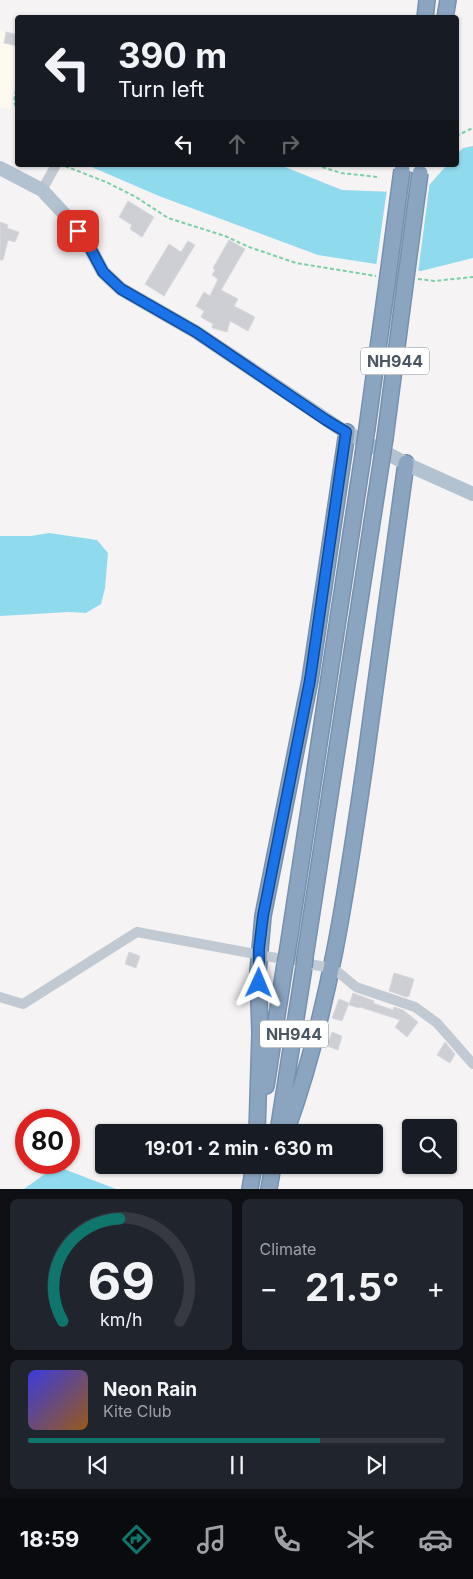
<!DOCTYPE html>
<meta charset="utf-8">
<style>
:root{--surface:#171b24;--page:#20242c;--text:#f1f3f6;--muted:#9ea1a6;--line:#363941;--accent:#0f766e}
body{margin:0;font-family:Inter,sans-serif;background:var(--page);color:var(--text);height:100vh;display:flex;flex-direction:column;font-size:19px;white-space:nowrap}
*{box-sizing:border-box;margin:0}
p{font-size:16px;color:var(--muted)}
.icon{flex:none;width:28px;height:28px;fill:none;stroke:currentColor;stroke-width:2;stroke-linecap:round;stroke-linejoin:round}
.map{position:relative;height:1189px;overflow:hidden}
.details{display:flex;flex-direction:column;gap:10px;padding:10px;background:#0d0f14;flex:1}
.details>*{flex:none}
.banner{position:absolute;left:15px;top:15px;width:444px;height:152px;border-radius:5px;box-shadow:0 1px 4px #0004;background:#171b24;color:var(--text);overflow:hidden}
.controls{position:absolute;left:402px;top:1119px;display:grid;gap:10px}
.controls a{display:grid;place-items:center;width:55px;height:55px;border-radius:5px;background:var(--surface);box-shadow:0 1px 4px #0004;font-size:25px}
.speed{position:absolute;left:15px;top:1109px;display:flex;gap:10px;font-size:25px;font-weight:700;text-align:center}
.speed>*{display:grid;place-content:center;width:65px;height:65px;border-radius:50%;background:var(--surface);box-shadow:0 1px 4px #0004;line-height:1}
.speed .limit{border:8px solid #d22;background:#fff;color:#111}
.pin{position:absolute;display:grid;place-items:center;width:42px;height:42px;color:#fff;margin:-21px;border-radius:10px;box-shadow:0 2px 8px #0006}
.me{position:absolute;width:55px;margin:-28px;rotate:1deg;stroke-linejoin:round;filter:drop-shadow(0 0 4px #0008)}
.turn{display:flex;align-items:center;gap:18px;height:105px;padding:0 20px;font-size:22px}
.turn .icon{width:65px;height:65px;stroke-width:2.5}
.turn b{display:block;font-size:35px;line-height:42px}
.lanes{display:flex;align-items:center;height:48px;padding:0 20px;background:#0003;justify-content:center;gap:25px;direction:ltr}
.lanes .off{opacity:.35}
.big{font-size:38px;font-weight:700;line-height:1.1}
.details .card{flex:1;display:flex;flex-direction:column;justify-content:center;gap:8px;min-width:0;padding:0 18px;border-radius:8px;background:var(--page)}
.details .dial{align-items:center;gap:0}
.dial svg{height:130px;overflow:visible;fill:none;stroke:var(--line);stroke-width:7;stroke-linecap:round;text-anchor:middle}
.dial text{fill:var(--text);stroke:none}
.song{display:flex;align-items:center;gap:15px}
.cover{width:60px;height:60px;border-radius:8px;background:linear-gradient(135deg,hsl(240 70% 55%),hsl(30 70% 35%))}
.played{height:5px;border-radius:2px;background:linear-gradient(90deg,var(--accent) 70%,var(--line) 70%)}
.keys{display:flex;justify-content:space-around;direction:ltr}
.heat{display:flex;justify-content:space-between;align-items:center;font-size:28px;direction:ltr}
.details .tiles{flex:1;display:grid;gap:10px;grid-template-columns:1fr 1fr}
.card:last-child{grid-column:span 2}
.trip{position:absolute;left:95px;top:1124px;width:288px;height:50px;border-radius:5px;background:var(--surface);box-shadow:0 1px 4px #0004;font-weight:700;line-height:50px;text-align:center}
.tabs{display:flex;height:80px;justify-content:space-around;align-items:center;background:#090b0e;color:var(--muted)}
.tabs .icon{width:35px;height:35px}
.tabs .current{color:var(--accent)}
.tabs b{font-size:22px;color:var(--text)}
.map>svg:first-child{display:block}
.commercial{fill:#fdf9ef}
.water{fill:#90daee}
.pier{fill:#f5f3f3}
.building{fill:#cdcfd5;stroke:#d7d9de}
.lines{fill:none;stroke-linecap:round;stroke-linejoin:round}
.highway-casing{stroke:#7690ad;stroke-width:18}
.path{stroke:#7ad0a6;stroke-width:2;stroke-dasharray:4 2.5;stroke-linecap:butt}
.minor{stroke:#c1cad2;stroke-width:10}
.major{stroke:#b3c2d1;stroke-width:14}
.highway{stroke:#8ba5c1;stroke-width:15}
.highway-bridge-casing{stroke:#7690ad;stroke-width:18;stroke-linecap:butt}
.highway-bridge{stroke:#8ba5c1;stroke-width:15}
.route-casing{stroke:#114b97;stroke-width:12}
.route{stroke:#1a73e8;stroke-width:9}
.labels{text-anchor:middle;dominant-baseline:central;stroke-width:4;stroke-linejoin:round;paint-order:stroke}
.shield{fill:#fff;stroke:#808990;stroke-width:1}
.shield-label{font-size:16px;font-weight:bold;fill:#4a5661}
</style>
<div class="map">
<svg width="473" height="1189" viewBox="0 0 473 1189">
<rect width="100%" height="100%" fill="#f5f3f3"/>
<!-- commercial -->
<path class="commercial" d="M0,31L17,36V71L10,109L0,107Z"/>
<!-- water -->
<path class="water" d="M473,146V258L421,271L318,255L159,196L87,165H280L342,190L422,193L447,165H456V155L463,148Z
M49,533L97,540L108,553L105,588L101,604L86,613L69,612L0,616V536H31Z
M56,1166L116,1189H24Z"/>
<!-- pier -->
<path class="pier" d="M430,180L418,273L376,267L387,189L421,191Z"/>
<!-- building -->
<path class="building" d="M6,32L18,35V46L4,43Z
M128,201L154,217L142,237L130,229L132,225L119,217Z
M0,222L8,225L7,228L19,232L15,242L8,240L3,260H0Z
M229,240L245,249L221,290L238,299L234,306L255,317L248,331L230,321L227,332L212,328L213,324L201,317L204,311L196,306L204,292L210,296L218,279L212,275L215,270L213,268Z
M188,241L195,245L164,296L145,284L169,244L181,252Z
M129,952L140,956L136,968L125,964Z
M394,973L414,979L409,996L406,997L389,991Z
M353,993L374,1001L373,1003L393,1010L394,1007L403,1010L418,1022L407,1037L395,1027L400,1020L360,1007L359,1008L349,1005Z
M339,999L349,1003L342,1021L332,1018Z
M332,1032L342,1036L338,1050L327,1046Z
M445,1042L455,1054L450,1063L437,1055Z"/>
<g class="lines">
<defs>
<path id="highway" d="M425,18L427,0
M445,18L448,0
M367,428L387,283
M385,438L405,285
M287,954L363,455
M305,957L381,464
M266,1086L285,964
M257,1132L260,1033L258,972L263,916L310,680L347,432
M278,1132L304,967
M286,1132C329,1014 347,888 365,763C379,663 392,563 406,463
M250,1189L254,1165
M269,1189L273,1165"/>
</defs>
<!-- highway casing -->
<use href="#highway" class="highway-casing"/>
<!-- path -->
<path class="path" d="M18,77L14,102L18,112
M456,136L473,128
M316,165L341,173L378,177
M65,166L106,182L136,197L168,218L225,236L249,247L296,263L376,276
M418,279L434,281L473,277"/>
<!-- minor -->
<path class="minor" d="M42,190L56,165
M0,997L23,1004L137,932L331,968L338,972L356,987L415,1007L437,1023L473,1064"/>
<!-- major -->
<path class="major" d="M0,168L42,190L69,219L87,242L103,272L121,289L196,332L342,430L415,468L473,494"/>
<!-- highway -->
<use href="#highway" class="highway"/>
<defs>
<path id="highway-bridge" d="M387,283L402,170
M405,285L420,173
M363,455L367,428
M381,464L385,438
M285,964L287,954
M304,967L305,957"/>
</defs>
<!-- highway-bridge casing -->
<use href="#highway-bridge" class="highway-bridge-casing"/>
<!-- highway-bridge -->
<use href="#highway-bridge" class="highway-bridge"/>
</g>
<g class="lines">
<defs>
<path id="route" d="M78,231L87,242L103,272L121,289L196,332L326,420L346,432L310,680L263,916L259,949V983"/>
</defs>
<!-- route casing -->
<use href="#route" class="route-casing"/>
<!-- route -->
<use href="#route" class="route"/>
</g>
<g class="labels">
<!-- shield labels -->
<g class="shield">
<rect x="361" y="347.5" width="68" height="27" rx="4"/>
<rect x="260" y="1020.5" width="68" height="27" rx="4"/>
</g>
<g class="shield-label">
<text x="395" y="361">NH944</text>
<text x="294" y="1034">NH944</text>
</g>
</g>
</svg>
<div class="controls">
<a><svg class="icon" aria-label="search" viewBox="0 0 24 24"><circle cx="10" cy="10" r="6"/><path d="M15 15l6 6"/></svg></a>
</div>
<div class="speed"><div class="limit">80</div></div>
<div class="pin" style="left:78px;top:231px;background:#d93025"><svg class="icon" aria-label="arrive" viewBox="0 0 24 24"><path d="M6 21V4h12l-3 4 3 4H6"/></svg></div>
<svg class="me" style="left:259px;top:983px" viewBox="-20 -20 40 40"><path d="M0-17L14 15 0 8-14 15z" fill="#1a73e8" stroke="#fff" stroke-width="4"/></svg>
<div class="trip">19:01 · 2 min · 630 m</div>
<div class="banner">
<div class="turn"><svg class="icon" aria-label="left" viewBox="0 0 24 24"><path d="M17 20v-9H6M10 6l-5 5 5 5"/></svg><div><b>390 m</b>Turn left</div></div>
<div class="lanes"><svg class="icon" aria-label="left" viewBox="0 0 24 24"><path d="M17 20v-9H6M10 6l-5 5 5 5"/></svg><svg class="icon off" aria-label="ahead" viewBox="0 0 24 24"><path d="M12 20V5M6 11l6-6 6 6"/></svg><svg class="icon off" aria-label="right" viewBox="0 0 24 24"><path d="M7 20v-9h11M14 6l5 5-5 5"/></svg></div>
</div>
</div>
<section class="details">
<div class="tiles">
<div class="card dial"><svg viewBox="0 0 100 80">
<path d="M14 69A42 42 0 1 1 86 69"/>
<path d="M14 69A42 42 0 0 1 49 6" stroke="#0f766e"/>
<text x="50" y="56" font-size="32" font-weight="700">69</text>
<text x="50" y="72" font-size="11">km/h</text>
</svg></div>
<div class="card"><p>Climate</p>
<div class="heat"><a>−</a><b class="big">21.5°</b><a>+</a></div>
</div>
<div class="card">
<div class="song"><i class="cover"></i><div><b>Neon Rain</b><p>Kite Club</p></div></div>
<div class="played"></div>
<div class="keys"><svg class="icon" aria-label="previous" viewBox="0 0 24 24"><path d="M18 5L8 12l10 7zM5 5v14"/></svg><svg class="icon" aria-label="pause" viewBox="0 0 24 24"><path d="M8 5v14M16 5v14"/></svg><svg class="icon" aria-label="next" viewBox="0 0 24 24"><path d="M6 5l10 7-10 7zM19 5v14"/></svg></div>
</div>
</div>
</section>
<nav class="tabs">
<b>18:59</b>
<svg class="icon current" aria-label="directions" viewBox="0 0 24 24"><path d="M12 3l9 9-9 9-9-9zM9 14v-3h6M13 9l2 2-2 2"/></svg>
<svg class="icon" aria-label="music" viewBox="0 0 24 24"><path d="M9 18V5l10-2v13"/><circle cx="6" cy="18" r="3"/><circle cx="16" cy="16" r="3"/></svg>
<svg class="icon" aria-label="phone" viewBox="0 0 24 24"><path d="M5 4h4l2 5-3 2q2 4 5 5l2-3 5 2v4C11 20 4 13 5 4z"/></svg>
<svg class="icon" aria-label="climate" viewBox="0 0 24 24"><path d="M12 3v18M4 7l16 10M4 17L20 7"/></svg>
<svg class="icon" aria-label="car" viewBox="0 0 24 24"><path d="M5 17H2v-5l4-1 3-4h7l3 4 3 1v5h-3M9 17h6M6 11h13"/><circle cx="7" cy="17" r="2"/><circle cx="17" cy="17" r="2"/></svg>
</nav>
